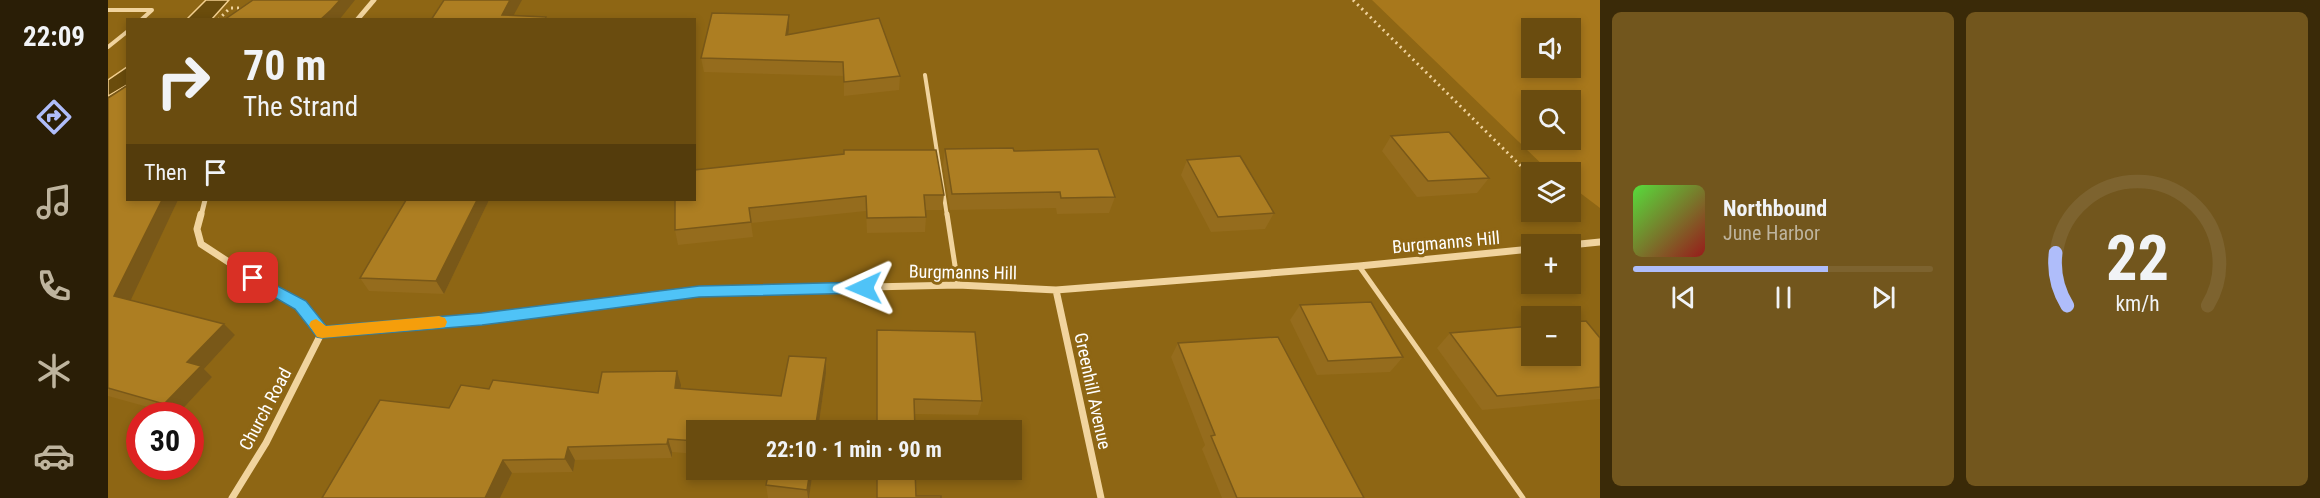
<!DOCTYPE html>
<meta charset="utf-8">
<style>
:root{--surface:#6a4c0f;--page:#72561d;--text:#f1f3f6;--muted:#beb49e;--line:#7d632f;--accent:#afbdfa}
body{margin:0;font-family:"Roboto Condensed",sans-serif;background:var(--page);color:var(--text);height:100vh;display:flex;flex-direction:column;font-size:22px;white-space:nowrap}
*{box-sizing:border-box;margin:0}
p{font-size:20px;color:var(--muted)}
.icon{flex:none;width:33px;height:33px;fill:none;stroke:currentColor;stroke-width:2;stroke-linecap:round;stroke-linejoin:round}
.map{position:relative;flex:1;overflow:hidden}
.panel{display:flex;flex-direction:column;gap:12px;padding:12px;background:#3a2a08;width:720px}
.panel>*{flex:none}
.top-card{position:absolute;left:18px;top:18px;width:570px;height:183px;border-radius:0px;box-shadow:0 3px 9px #0003;background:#6a4c0f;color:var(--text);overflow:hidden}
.tools{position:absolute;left:1413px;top:18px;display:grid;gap:12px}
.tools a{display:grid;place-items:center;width:60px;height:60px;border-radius:0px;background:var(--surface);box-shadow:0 3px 9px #0003;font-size:30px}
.speed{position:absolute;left:18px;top:402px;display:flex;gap:12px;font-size:30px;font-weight:700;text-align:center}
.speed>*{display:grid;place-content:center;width:78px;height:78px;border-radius:50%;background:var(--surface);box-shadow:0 3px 9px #0003;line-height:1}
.speed .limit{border:9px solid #d22;background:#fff;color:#111}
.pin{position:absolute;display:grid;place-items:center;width:51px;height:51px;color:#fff;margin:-26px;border-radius:12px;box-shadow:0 3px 9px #0006}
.me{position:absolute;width:66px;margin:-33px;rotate:269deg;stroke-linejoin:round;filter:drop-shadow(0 0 4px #0008)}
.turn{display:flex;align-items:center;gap:21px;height:126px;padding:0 18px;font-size:27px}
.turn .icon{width:78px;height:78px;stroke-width:2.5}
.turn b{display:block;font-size:42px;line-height:51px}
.then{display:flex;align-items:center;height:57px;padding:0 18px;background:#0003;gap:12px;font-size:22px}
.panel .card{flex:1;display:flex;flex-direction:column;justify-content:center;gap:9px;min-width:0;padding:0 21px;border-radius:9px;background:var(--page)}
.panel .dial{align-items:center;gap:0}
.dial svg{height:156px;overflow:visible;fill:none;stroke:var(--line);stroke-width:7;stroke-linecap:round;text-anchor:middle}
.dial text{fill:var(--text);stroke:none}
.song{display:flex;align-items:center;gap:18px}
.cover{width:72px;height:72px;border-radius:9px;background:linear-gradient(135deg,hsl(110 70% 55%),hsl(0 70% 35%))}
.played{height:6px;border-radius:3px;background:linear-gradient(90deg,var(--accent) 65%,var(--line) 65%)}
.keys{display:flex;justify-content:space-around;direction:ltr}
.panel .tiles{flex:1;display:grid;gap:12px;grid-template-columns:repeat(2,1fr)}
.trip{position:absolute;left:578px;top:420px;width:336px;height:60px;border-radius:0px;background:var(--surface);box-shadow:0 3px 9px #0003;font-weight:700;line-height:60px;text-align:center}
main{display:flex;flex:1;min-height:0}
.tabs{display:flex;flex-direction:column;width:108px;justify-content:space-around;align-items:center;background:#2a1e06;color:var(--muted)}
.tabs .icon{width:42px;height:42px}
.tabs .selected{color:var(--accent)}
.tabs b{font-size:27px;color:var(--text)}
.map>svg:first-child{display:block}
.green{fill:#a8781c;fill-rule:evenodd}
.water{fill:#6a4c0c;stroke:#f4d090;stroke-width:1.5}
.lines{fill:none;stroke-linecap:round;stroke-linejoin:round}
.path{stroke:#f1d49e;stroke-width:3;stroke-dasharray:2 4;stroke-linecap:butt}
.lane-far1{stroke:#f1d49e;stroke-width:4}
.lane{stroke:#f1d49e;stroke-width:5}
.street-far1{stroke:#f1d49e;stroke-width:5}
.street{stroke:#f1d49e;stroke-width:7}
.wall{fill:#956c1d}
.shaded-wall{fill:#795818}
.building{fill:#ad7e22;stroke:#795818;stroke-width:1.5}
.route{fill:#4fc3f7;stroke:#337fa1;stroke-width:1.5}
.slow{fill:#f59e0b}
.labels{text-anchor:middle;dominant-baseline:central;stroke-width:6;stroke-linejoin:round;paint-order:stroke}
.street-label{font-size:18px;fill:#fff;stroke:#8e6614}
</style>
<main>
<nav class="tabs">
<b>22:09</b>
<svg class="icon selected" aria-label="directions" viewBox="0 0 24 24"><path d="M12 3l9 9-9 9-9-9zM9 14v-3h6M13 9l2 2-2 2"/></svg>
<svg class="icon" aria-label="music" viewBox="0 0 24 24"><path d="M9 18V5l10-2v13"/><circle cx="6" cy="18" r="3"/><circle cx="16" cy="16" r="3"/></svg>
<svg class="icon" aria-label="phone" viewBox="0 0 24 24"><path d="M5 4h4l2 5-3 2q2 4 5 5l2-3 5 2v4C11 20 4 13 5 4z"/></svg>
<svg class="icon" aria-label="climate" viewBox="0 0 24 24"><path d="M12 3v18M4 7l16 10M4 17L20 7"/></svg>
<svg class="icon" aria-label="car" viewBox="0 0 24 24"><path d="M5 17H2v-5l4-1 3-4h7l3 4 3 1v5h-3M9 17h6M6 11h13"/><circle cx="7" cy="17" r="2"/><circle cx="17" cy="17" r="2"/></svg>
</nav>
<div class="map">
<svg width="1492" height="498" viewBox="0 0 1492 498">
<rect width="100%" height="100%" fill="#8e6614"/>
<!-- green -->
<path class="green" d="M1264,0H1492V208L1463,186L1462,172H1442ZM1424,28H1462V68H1424ZM1424,100H1462V140H1424Z"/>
<!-- water -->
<path class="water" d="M98,0H121L104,19H79Z
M19,67V85L0,96V80Z"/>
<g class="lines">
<!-- path -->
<path class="path" d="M1245,0L1424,177
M110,20L122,8H137"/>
<!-- lane-far1 -->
<path class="lane-far1" d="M0,10H44L33,20
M0,47L20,31
M817,75L839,216"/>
<!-- lane -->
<path class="lane" d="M839,214L850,285
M1251,266L1415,498"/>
<!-- street-far1 -->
<path class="street-far1" d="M249,20L266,0
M93,216L97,200"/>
<!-- street -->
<path class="street" d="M93,214L89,229L93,244L145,278L193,305L214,332
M1462,245L1492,242
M948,290L993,498
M214,332L374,319L591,291L850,285L948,290L1251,266L1424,249
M124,498L158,443L214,332"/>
</g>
<!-- wall -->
<path class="wall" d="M681,29V35L792,76L791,90L736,96V76L596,72L593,58Z
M0,98L20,200H70L22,300L127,335L96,369L104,377L69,415L0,396Z
M1283,136L1381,178L1369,193L1309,197L1274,151Z
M837,149L906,151L1007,197L1001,213L949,214L948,208L842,210L835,165Z
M828,150L836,195L834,210H817L818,217L817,232L759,233L758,211L643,223L645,237L570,245L567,230Z
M1079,160L1166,213L1157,229L1103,232L1073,175Z
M298,200H381L336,294L261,291L252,278Z
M1192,305L1295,357L1282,372L1209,375L1182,320Z
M769,330L874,401L870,415L807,414V430H769Z
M1342,333L1492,338V399L1374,410L1329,348Z
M1070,343L1256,498H1114L1094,449L1097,445L1063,357Z
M718,373L710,430H588V454L564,452V458L467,460L465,472L404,473L392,498H214L341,408L381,389L490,393L573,385V388L673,396Z
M705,470L701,498H660L658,485Z"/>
<!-- shaded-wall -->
<path class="shaded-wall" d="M232,0H247L231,20H212Z
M402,0H414L403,20L394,15Z
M681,15V29L679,49L678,35Z
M54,200H70L19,308L6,296Z
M369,200H381L336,294L328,281Z
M116,324L127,335L96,369L104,377L69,415L56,404L79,362Z
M718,358V373L710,430H707Z
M569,371L573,385L571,402L567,388Z
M560,439L564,452V458L559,444Z
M460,447L467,460L465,472L457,459Z
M395,460L404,473L392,498H377Z
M702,470H705L701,498H700L699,490Z"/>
<!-- building -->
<path class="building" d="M145,0H232L223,10L212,20H116Z
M336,0H402L394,15L438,17L437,20H323Z
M604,13L681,15L678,35L771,18L792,76L736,82L735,62L593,58Z
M20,85V200H54L6,296L116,324L79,362L93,366L56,404L0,388V98Z
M1341,132L1381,178L1320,181L1283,136Z
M905,148L906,151L990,149L1007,197L953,198L952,192L844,194L837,149Z
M736,150H828L836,195H816L818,217L759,218L758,196L641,208L643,222L567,230V200H586V170L736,154Z
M1132,156L1166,213L1110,217L1079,160Z
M298,200H369L328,281L252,278Z
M1263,302L1295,357L1220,361L1192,305Z
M1478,321L1492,338V387L1389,396L1342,333L1424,326V356H1462V322Z
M769,330L867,332L874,401L806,399L807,430H769Z
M1170,337L1256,498H1129L1103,436L1107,435L1070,343Z
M681,356L718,358L707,430H588V441L560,439L559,444L460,447L457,459L395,460L377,498H214L272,400L341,408L353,385L381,389L385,380L490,393L494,372L569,371L567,388L673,396Z
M661,470H702L699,490L658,485Z
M769,470H807L808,496H833V498H769Z"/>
<!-- route -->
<path class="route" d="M145,273L198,301L218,326L374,313L591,286L756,282L761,284L763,288L761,291L756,293L591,297L374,325L214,338L209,337L187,309L140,282L138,278Z"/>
<!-- slow -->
<path class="slow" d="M331,316L337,318L339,322L337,327L331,328L214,338L209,337L201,325L203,321L208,319L218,326Z"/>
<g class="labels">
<!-- street labels -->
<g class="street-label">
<text transform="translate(1338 242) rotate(-5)">Burgmanns Hill</text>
<text transform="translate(855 272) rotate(1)">Burgmanns Hill</text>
<text transform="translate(985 391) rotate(78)">Greenhill Avenue</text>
<text transform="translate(157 409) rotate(-62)">Church Road</text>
</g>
</g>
</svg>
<div class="tools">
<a><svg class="icon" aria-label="sound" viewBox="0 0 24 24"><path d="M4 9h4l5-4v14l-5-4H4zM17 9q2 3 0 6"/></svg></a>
<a><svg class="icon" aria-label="search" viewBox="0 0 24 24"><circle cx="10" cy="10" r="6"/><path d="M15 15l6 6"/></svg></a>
<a><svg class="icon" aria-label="layers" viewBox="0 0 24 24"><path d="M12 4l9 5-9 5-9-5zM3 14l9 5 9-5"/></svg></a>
<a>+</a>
<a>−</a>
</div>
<div class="speed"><div class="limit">30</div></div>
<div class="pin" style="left:145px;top:278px;background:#d93025"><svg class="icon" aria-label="arrive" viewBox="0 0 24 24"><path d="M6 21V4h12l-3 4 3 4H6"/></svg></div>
<svg class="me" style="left:756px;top:288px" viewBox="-20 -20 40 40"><path d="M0-17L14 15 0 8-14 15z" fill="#4fc3f7" stroke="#fff" stroke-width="4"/></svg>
<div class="trip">22:10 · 1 min · 90 m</div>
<div class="top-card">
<div class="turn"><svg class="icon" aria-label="right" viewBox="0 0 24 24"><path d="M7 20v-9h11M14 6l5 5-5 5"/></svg><div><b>70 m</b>The Strand</div></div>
<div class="then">Then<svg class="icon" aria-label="arrive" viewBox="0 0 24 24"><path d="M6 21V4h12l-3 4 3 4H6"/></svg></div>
</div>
</div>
<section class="panel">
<div class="tiles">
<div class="card">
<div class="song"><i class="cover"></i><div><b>Northbound</b><p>June Harbor</p></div></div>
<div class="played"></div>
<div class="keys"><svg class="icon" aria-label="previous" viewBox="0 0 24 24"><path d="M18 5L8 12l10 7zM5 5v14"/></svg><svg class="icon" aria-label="pause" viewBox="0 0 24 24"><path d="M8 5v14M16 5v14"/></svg><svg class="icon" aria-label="next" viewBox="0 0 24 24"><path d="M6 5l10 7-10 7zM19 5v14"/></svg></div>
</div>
<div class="card dial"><svg viewBox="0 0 100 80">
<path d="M14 69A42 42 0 1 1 86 69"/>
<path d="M14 69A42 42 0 0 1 8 42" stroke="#afbdfa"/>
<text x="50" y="56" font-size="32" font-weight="700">22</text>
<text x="50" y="72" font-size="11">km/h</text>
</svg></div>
</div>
</section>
</main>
